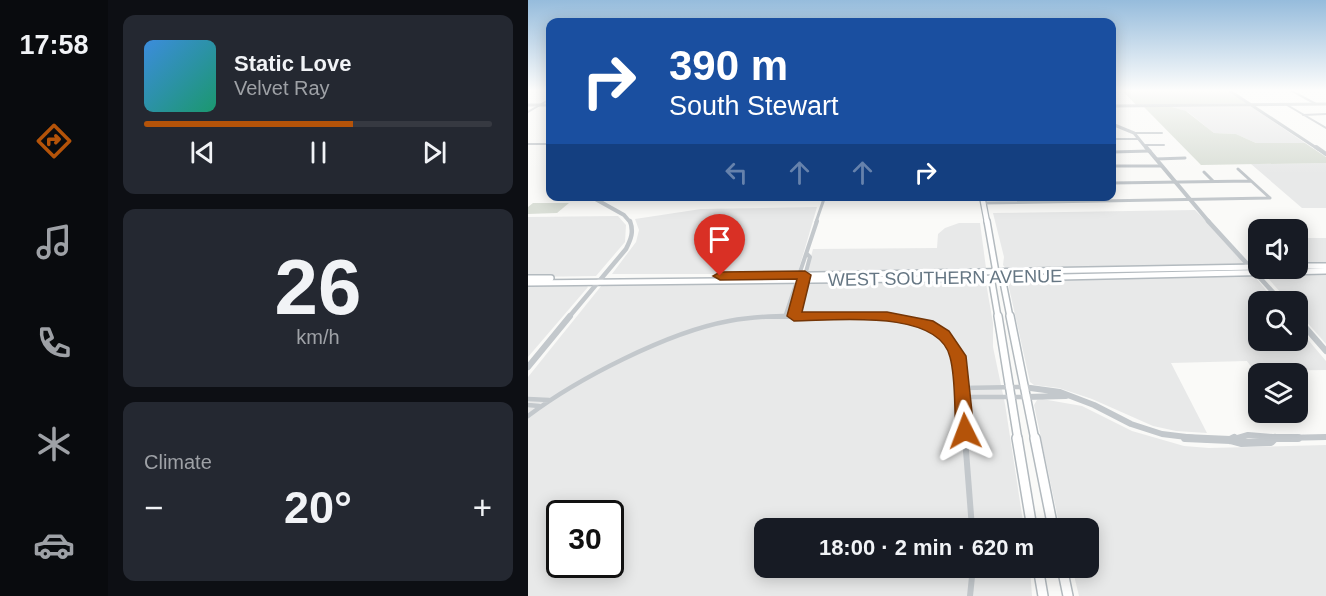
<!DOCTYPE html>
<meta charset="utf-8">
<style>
:root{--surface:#171b24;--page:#242831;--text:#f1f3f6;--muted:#9ea1a6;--line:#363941;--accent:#b45309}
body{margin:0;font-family:Helvetica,sans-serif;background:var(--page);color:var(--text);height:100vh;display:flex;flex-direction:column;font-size:22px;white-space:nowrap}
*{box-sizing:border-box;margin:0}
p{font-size:20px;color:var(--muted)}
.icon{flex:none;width:33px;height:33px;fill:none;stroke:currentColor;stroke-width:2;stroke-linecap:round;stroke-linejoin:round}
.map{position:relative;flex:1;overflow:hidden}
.sheet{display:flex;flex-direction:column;gap:15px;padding:15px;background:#0d0f14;width:420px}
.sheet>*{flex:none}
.top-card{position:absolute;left:18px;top:18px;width:570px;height:183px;border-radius:12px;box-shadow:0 3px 15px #0003;background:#1a4fa0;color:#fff;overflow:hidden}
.fabs{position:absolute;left:720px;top:219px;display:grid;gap:12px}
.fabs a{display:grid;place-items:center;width:60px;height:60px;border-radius:12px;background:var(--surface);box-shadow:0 3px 15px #0003;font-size:30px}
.speed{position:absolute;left:18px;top:500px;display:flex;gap:12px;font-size:30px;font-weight:700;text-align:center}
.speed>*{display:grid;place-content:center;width:78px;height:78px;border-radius:50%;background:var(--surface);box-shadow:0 3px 15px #0003;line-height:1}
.speed .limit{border:3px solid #111;border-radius:9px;background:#fff;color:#111}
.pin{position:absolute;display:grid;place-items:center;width:51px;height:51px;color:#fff;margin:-62px -26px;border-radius:50% 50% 50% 0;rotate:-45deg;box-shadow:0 0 6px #0007}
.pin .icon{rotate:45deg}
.me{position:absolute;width:66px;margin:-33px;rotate:357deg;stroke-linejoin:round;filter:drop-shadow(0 0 4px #0008)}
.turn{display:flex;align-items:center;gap:21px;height:126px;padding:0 24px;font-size:27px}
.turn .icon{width:78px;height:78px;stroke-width:2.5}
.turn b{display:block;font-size:42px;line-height:51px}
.lanes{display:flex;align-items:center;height:57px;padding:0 24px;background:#0003;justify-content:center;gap:30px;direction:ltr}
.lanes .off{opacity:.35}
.big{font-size:45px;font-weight:800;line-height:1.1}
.sheet .card{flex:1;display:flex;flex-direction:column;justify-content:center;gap:9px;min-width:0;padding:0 21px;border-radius:12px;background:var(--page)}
.sheet .dial{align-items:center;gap:0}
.dial b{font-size:78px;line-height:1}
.song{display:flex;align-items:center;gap:18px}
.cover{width:72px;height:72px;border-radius:9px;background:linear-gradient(135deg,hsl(210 70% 55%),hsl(160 70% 35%))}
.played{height:6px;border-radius:3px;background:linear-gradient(90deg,var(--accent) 60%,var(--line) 60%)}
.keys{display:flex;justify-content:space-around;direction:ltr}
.heat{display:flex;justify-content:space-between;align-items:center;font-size:33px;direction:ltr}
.trip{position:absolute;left:226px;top:518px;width:345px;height:60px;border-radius:12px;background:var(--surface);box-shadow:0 3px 15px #0003;font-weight:800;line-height:60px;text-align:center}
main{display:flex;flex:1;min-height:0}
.menu{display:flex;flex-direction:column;width:108px;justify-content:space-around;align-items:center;background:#090b0e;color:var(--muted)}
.menu .icon{width:42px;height:42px}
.menu .on{color:var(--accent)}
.menu b{font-size:27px;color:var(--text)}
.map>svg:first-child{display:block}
.built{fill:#e8e9e9;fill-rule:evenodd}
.green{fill:#dadfd7}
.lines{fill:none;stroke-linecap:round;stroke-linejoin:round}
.secondary-far3-casing{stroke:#b3babf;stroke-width:7}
.secondary-far2-casing{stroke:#b3babf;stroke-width:8}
.secondary-far1-casing{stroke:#b3babf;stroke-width:10}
.secondary-casing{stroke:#b3babf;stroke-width:12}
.minor-far4{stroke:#c3c8cc;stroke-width:2}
.minor-far3{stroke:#c3c8cc;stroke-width:3}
.minor-far2{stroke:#c3c8cc;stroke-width:4}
.minor-far1{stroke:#c3c8cc;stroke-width:4.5}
.minor{stroke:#c3c8cc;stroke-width:6}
.tertiary-far4{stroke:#c3c8cc;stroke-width:3}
.tertiary-far3{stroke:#c3c8cc;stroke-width:4}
.tertiary-far2{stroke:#c3c8cc;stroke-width:4.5}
.tertiary-far1{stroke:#c3c8cc;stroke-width:6}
.tertiary{stroke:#c3c8cc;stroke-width:8}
.secondary-far3{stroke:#fff;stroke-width:4.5}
.secondary-far2{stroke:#fff;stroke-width:5}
.secondary-far1{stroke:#fff;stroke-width:7}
.secondary{stroke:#fff;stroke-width:9}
.route{fill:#b45309;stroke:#753606;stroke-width:1.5}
.labels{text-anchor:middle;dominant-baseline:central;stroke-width:6;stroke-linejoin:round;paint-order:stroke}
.street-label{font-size:18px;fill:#657683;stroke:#fff}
</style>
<main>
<nav class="menu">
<b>17:58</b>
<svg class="icon on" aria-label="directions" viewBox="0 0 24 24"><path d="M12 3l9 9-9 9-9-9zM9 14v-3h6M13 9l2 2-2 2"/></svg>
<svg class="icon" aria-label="music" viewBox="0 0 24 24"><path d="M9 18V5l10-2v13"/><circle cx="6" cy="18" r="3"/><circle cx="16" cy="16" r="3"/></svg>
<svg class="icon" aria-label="phone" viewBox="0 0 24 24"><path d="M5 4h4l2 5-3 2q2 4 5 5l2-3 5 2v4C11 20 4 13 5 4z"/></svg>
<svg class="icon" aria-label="climate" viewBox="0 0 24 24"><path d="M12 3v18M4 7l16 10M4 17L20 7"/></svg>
<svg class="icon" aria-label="car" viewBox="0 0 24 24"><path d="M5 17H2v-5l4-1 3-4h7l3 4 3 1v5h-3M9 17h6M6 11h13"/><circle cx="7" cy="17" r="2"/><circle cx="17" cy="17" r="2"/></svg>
</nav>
<section class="sheet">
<div class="card">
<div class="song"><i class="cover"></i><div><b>Static Love</b><p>Velvet Ray</p></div></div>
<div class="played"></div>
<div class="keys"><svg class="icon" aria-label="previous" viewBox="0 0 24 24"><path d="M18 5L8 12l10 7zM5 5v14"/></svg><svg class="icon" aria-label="pause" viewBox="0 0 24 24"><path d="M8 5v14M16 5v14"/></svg><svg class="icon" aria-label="next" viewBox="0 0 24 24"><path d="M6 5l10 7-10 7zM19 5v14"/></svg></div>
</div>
<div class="card dial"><b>26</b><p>km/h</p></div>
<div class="card"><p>Climate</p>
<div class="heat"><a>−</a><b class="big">20°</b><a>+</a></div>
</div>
</section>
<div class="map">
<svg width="798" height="596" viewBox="0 0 798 596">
<rect width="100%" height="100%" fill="#fafaf8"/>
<!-- built -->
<path class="built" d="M722,106L777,143H728L708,134L686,133L660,112L644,107Z
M798,163V208H774L723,164Z
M289,207L270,272L266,274H84L108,242L111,230L107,219L173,209Z
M667,210L695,238L717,264L479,270L475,265L476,257L465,213Z
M90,216L98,225L97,242L68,276L0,277V217Z
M431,223H452L458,268L456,271L280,274L279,272L285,249L409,248L410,234L417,228Z
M770,238H798V264H770Z
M798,274V344L770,312V302L760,301L738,276Z
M652,276L720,275L728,278L747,301L730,302V340H770V328L798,361V370L726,371L719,361L643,363L679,433L648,431L625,426L564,399L531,388L506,385L502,382L480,283L483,280Z
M456,281L458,283L465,323V347L477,404L496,528H237V567H502L504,596H0V377L74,285L78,283ZM32,513H82V564H32Z
M0,285H58L60,287L0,357Z
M514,399L554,406L604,431L656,446L681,448L798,445V596H551L544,567H561V528H532L506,405L509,400Z"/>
<!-- green -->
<path class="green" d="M584,91H699L718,103L608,105L595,91Z
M616,107H644L658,111L686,133L708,134L728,143H777L798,157V163L673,165Z
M5,203H41L29,213L0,214V207Z"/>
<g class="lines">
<defs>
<path id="secondary-far3" d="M454,196L459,222"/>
<path id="secondary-far2" d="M459,221L469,278L475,282L482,317
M778,266H798
M767,269L779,266
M229,276L730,267
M0,278H23
M468,278L464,282L470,317
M0,283L483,278L798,271"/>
<path id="secondary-far1" d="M470,316L490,440
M482,316L507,440"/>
<path id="secondary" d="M489,438L504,528
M507,438L525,528
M510,567L515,596
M534,567L540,596"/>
</defs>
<!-- secondary-far3 casing -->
<use href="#secondary-far3" class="secondary-far3-casing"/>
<!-- secondary-far2 casing -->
<use href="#secondary-far2" class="secondary-far2-casing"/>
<!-- secondary-far1 casing -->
<use href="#secondary-far1" class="secondary-far1-casing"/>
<!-- secondary casing -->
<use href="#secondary" class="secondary-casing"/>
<!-- minor-far4 -->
<path class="minor-far4" d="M764,91L788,104
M759,105L798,128
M0,112L22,99
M775,115L798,114
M606,133H634
M584,139H611
M0,144H22
M617,145H636"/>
<!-- minor-far3 -->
<path class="minor-far3" d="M584,152L622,151
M628,159L657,158
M584,166H634
M710,169L742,198
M676,172L685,181
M584,183L723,181
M455,203L742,198
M288,222L297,196"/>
<!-- minor-far2 -->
<path class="minor-far2" d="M266,316L282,257L279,254
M231,317H371
M257,317L289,221"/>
<!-- minor-far1 -->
<path class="minor-far1" d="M434,388L495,387
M435,397H497
M0,399L21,400
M0,405L11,406
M0,416C49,379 140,332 201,321C239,314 279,316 319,316C354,316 396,312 421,342C438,363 435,412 437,440"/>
<!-- minor -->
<path class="minor" d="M437,438L444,528
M442,596L445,567"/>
<!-- tertiary-far4 -->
<path class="tertiary-far4" d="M702,91L790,149
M0,105H22
M584,106L798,104
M584,124L606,133L619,149"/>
<!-- tertiary-far3 -->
<path class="tertiary-far3" d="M618,147L681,222
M788,147L798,154
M62,196L96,215L102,222"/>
<!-- tertiary-far2 -->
<path class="tertiary-far2" d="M680,221L754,302
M41,317L98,249C103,239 106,232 102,221"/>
<!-- tertiary-far1 -->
<path class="tertiary-far1" d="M770,319L798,351
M0,367L42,316
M495,387L532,392L566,405L603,424L634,434L683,440
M497,397L538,396
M703,440L720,435L755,438L798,437"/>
<!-- tertiary -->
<path class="tertiary" d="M657,438L702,440L713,443L743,442L747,438
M749,438H770
M702,440L706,438"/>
<!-- secondary-far3 -->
<use href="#secondary-far3" class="secondary-far3"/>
<!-- secondary-far2 -->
<use href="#secondary-far2" class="secondary-far2"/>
<!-- secondary-far1 -->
<use href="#secondary-far1" class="secondary-far1"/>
<!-- secondary -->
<use href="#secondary" class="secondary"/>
</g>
<!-- sky -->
<linearGradient id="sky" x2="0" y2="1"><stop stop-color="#96bcdc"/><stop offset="0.52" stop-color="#fdfdfc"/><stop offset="1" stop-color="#fdfdfc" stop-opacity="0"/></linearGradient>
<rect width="798" height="174" fill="url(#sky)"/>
<!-- route -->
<path class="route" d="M277,271L283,275L274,312H359L405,321L421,331L438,356L446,431L443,436L437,438L430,436L428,431C426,409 428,379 422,357C410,308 305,321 266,321L259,316L269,279L192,280L185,276L192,272Z"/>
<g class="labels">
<!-- street labels -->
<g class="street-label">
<text transform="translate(417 278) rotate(-1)">WEST SOUTHERN AVENUE</text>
</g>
</g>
</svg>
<div class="fabs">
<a><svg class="icon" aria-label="sound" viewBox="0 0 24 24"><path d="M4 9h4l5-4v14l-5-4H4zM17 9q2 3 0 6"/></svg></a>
<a><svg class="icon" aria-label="search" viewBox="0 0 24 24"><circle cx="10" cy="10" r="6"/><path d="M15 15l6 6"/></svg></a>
<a><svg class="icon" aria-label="layers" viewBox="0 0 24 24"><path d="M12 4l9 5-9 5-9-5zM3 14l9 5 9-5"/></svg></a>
</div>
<div class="speed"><div class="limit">30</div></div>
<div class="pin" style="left:192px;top:276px;background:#d93025"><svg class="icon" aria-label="arrive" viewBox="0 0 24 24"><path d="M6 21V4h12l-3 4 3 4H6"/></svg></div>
<svg class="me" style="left:437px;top:431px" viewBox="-20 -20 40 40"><path d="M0-17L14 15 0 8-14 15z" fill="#b45309" stroke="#fff" stroke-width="4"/></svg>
<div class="trip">18:00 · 2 min · 620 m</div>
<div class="top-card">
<div class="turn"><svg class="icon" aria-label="right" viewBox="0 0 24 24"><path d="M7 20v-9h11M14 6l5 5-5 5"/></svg><div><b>390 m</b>South Stewart</div></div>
<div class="lanes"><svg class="icon off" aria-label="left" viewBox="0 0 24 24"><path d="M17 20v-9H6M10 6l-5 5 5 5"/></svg><svg class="icon off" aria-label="ahead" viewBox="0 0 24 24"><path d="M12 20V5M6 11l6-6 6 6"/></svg><svg class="icon off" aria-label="ahead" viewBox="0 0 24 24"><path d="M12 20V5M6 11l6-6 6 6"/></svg><svg class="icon" aria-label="right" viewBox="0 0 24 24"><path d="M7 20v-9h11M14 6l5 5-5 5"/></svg></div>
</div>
</div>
</main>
